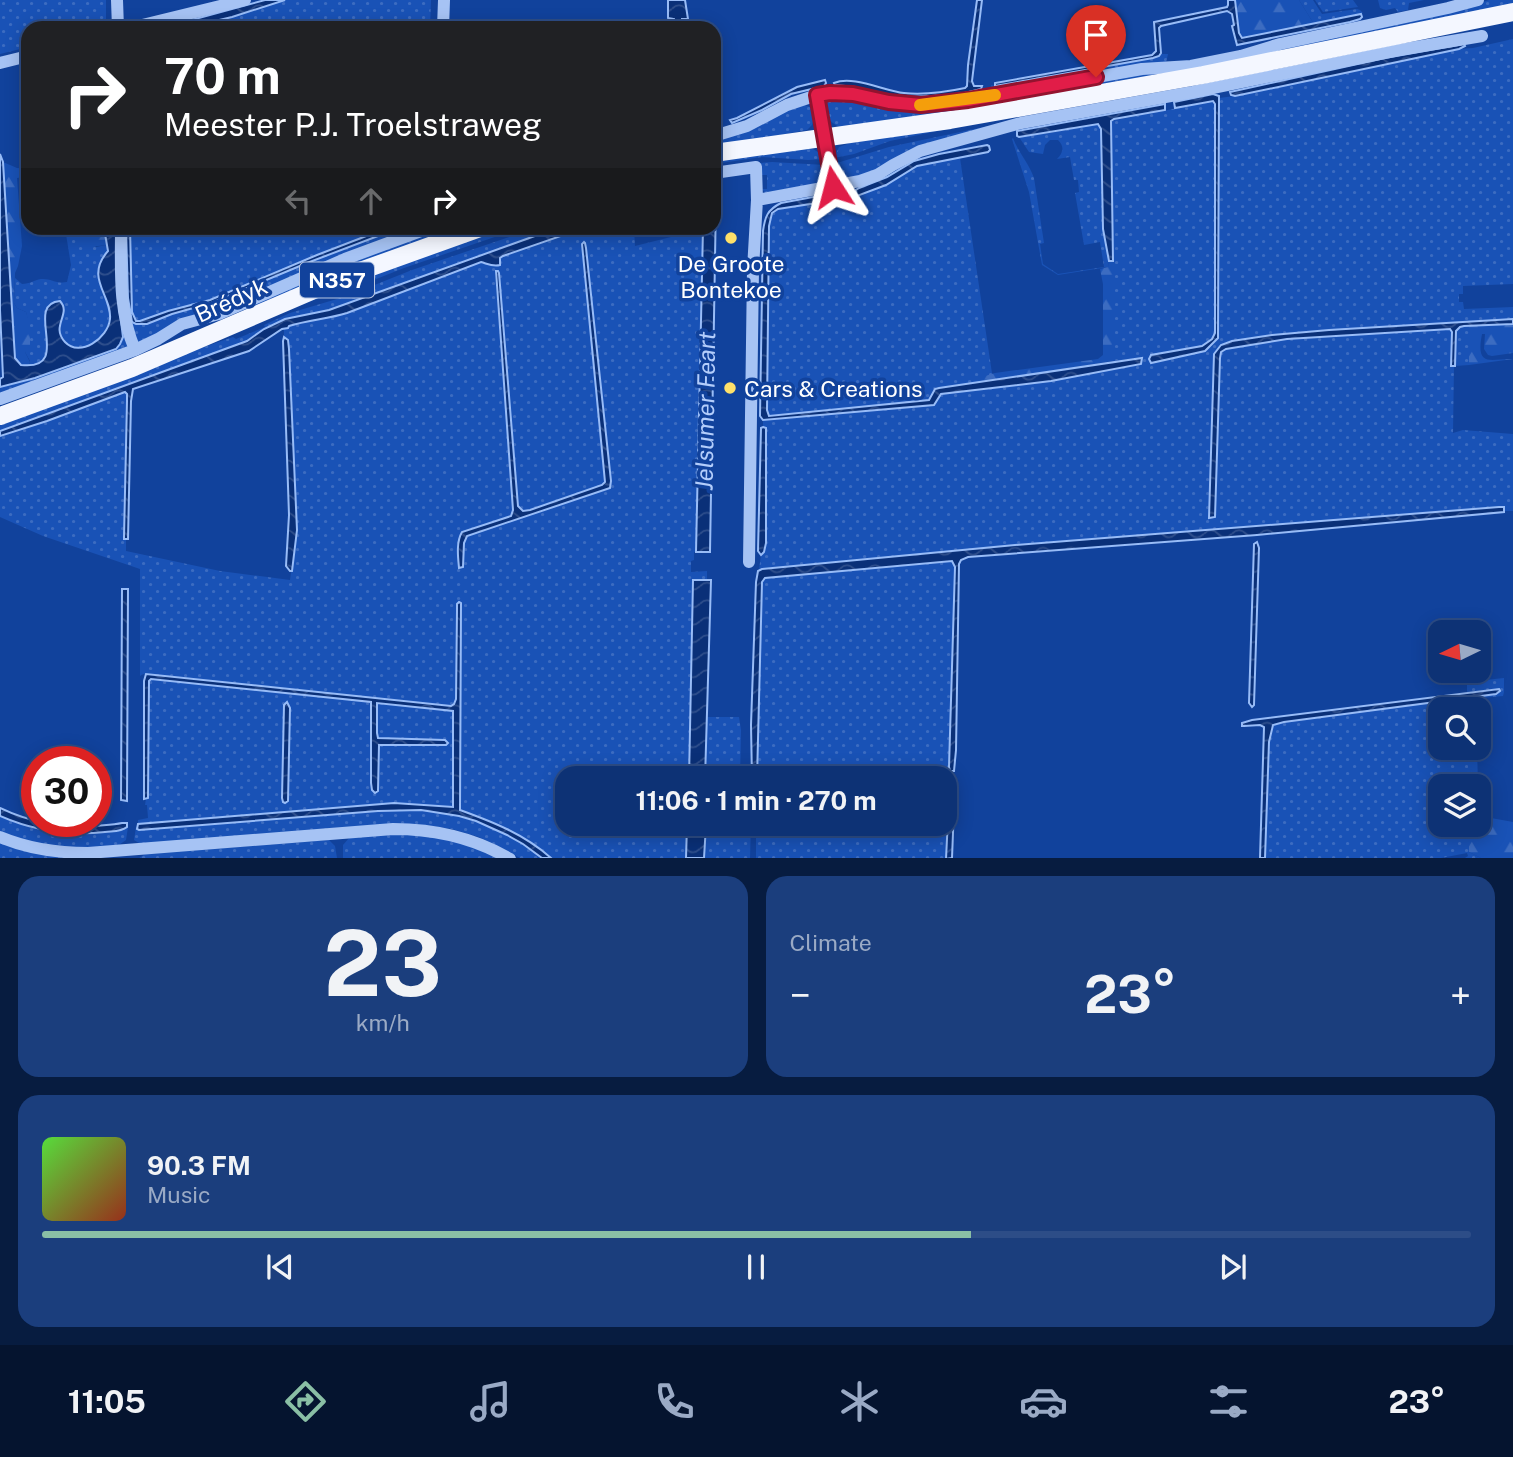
<!DOCTYPE html>
<meta charset="utf-8">
<style>
:root{--surface:#0d3275;--page:#1b3e7d;--text:#f1f3f6;--muted:#9aaac5;--line:#2d4d87;--accent:#8abfa5}
body{margin:0;font-family:"Public Sans",sans-serif;background:var(--page);color:var(--text);height:100vh;display:flex;flex-direction:column;font-size:26px;white-space:nowrap}
*{box-sizing:border-box;margin:0}
p{font-size:23px;color:var(--muted)}
.icon{flex:none;width:38px;height:38px;fill:none;stroke:currentColor;stroke-width:2;stroke-linecap:round;stroke-linejoin:round}
.map{position:relative;height:858px;overflow:hidden}
.sheet{display:flex;flex-direction:column;gap:18px;padding:18px;background:#071c40;flex:1}
.sheet>*{flex:none}
.banner{position:absolute;left:21px;top:21px;width:700px;height:214px;border-radius:21px;box-shadow:0 4px 18px #0003,0 0 0 2px var(--line);background:#202124;color:#fff;overflow:hidden}
.needle{width:46px;rotate:265deg}
.tools{position:absolute;left:1428px;top:620px;display:grid;gap:14px}
.tools a{display:grid;place-items:center;width:63px;height:63px;border-radius:14px;background:var(--surface);box-shadow:0 4px 18px #0003,0 0 0 2px var(--line);font-size:35px}
.speed{position:absolute;left:21px;top:746px;display:flex;gap:14px;font-size:35px;font-weight:700;text-align:center}
.speed>*{display:grid;place-content:center;width:91px;height:91px;border-radius:50%;background:var(--surface);box-shadow:0 4px 18px #0003,0 0 0 2px var(--line);line-height:1}
.speed .limit{border:10px solid #d22;background:#fff;color:#111}
.pin{position:absolute;display:grid;place-items:center;width:60px;height:60px;color:#fff;margin:-72px -30px;border-radius:50% 50% 50% 0;rotate:-45deg;box-shadow:0 0 7px #0007}
.pin .icon{rotate:45deg}
.me{position:absolute;width:77px;margin:-38px;rotate:351deg;stroke-linejoin:round;filter:drop-shadow(0 0 5px #0008)}
.turn{display:flex;align-items:center;gap:24px;height:147px;padding:0 28px;font-size:32px}
.turn .icon{width:91px;height:91px;stroke-width:2.5}
.turn b{display:block;font-size:49px;line-height:60px}
.lanes{display:flex;align-items:center;height:66px;padding:0 28px;background:#0003;justify-content:center;gap:35px;direction:ltr}
.lanes .off{opacity:.35}
.big{font-size:52px;font-weight:700;line-height:1.1}
.sheet .tile{flex:1;display:flex;flex-direction:column;justify-content:center;gap:10px;min-width:0;padding:0 24px;border-radius:21px;background:var(--page)}
.sheet .dial{align-items:center;gap:0}
.dial b{font-size:91px;line-height:1}
.song{display:flex;align-items:center;gap:21px}
.cover{width:84px;height:84px;border-radius:10px;background:linear-gradient(135deg,hsl(110 70% 55%),hsl(10 70% 35%))}
.played{height:7px;border-radius:4px;background:linear-gradient(90deg,var(--accent) 65%,var(--line) 65%)}
.keys{display:flex;justify-content:space-around;direction:ltr}
.heat{display:flex;justify-content:space-between;align-items:center;font-size:38px;direction:ltr}
.sheet .tiles{flex:1;display:grid;gap:18px;grid-template-columns:1fr 1fr}
.tile:last-child{grid-column:span 2}
.trip{position:absolute;left:555px;top:766px;width:402px;height:70px;border-radius:21px;background:var(--surface);box-shadow:0 4px 18px #0003,0 0 0 2px var(--line);font-weight:700;line-height:70px;text-align:center}
.menu{display:flex;height:112px;justify-content:space-around;align-items:center;background:#05142f;color:var(--muted)}
.menu .icon{width:49px;height:49px}
.menu .active{color:var(--accent)}
.menu b{font-size:32px;color:var(--text)}
.map>svg:first-child{display:block}
.grass{fill:url(#grass-dots);fill-rule:evenodd}
.forest{fill:url(#forest-firs)}
.water{fill:url(#water-waves);stroke:#98bcf7;stroke-width:2}
.lines{fill:none;stroke-linecap:round;stroke-linejoin:round}
.minor{stroke:#a6c3f4;stroke-width:12}
.major{stroke:#f4f7ff;stroke-width:18}
.route-casing{stroke:#92132f;stroke-width:18}
.route{stroke:#e11d48;stroke-width:12}
.slow{stroke:#f59e0b;stroke-width:12}
.poi-dot{fill:#ffe16a;stroke:#11429c;stroke-width:2.5}
.labels{text-anchor:middle;dominant-baseline:central;stroke-width:7;stroke-linejoin:round;paint-order:stroke}
.shield{fill:#11429c;stroke:#b8c6e1;stroke-width:2}
.shield-label{font-size:21px;font-weight:bold;fill:#fff}
.poi-label{font-size:23px;fill:#fff;stroke:#11429c}
.street-label{font-size:23px;fill:#fff;stroke:#11429c}
.water-label{font-size:24px;font-style:italic;fill:#b3cdfb;stroke:#11429c}
</style>
<div class="map">
<svg width="1513" height="859" viewBox="0 0 1513 859">
<defs>
<pattern id="grass-dots" width="8" height="8" patternUnits="userSpaceOnUse" patternTransform="scale(1.75)"><rect width="8" height="8" fill="#1952b6"/><path d="M2 2h.1M6 6h.1" fill="none" stroke="#3c6cc1" stroke-width="1.8" stroke-linecap="round"/></pattern>
<pattern id="forest-firs" width="22" height="20" patternUnits="userSpaceOnUse" patternTransform="scale(1.75)"><rect width="22" height="20" fill="#1952b6"/><path d="M5 1l3.5 6h-7zM16 11l3.5 6h-7z" fill="#3c6cc1"/></pattern>
<pattern id="water-waves" width="16" height="10" patternUnits="userSpaceOnUse" patternTransform="scale(1.75)"><rect width="16" height="10" fill="#0a3078"/><path d="M0 5q4-4 8 0t8 0" fill="none" stroke="#2f4f8c"/></pattern>
</defs>
<rect width="100%" height="100%" fill="#11429c"/>
<!-- grass -->
<path class="grass" d="M0,0H106V23L104,26L97,28H28V47L0,54Z
M285,0H431L430,28H185L232,17Z
M1299,0H1313L1322,14L1357,9L1360,10L1363,13L1314,24Z
M1315,0H1353L1358,7L1323,12Z
M1378,0H1424L1409,3L1408,10L1398,12L1395,8L1386,10L1380,8Z
M1489,0H1513V3L1502,8L946,115L840,127C829,123 823,112 828,101L838,97L899,108L1273,50L1471,6Z
M1513,39V284L1463,286V294H1459V302H1463L1464,309L1513,307V319L1329,330L1272,335L1232,341L1221,345L1214,354L1209,517H1215L1218,390L1221,352L1226,349L1287,339L1450,329L1452,332V366H1454L1453,433L1463,430L1513,434V511H1504V509L1499,507L762,569L759,570L761,555L763,554L766,428L763,427V420L934,405L941,394L1051,381L1141,364V358L1112,361L1111,121L1214,101L1215,104V333L1212,339L1202,346L1151,355L1211,347L1218,338V334L1219,98L1235,96L1459,49L1473,48Z
M1160,54H1168L1166,63L992,90L991,85L997,86L1143,60L1159,56Z
M802,104L810,107L815,115L812,125L807,130L714,147V139Z
M980,122L890,141L854,154L834,158L839,147L850,143Z
M998,124L874,173L845,178L838,174L835,164L837,163L889,147Z
M1098,124L1101,129L1103,229L1109,261L1108,267L1058,275L1042,265L1029,192L1012,139L1013,138C1018,152 1029,163 1034,178L1044,243L1040,244L1043,264L1058,274L1104,267L1100,242L1084,245L1075,193L1079,192L1078,180H1074L1070,157L1057,159C1063,153 1065,147 1058,140H1050L1045,145L1043,154L1029,152L1019,137L1050,133Z
M811,148L820,153L824,159L808,160L762,157L714,164V160Z
M960,158L993,380L935,389L929,400L769,416L767,410L769,226L772,213L778,209L847,197L856,194L858,195L886,185L917,166Z
M772,162L825,165L826,175L822,183L765,193L762,189H767V175H760V163Z
M65,228H82L81,233L96,247L106,245L108,249C106,260 100,277 101,287C101,294 107,301 109,308C113,324 101,342 85,347C66,354 55,333 63,317L50,304C41,317 46,336 48,352L41,361L30,366V361L25,352C31,338 30,328 26,312L17,308L14,303L15,278L22,284C30,284 34,280 41,279C50,278 56,284 67,282L71,265Z
M130,228H387L317,255L210,300L168,311L140,321H136L132,312Z
M399,228H418L139,344L132,335L130,319L141,325L172,314L211,303L307,263Z
M439,228H464L257,309L255,302Z
M496,228H521L404,268L341,293L302,303L452,242Z
M536,228H557L329,310L285,319L264,329L248,341L0,431V422L187,352L204,347L233,337L236,339L265,327L264,325L290,313L347,296L412,270Z
M585,228H634L635,246L703,229L696,552H694V560L691,561V572L707,571V580H693L689,779H567V824H751L750,858H704L705,825H687L686,858H551L530,842L481,817L460,810L461,604L460,602L457,611L456,699L454,705L451,706L143,674L140,676V569L43,536L0,517V436L47,421L125,392L127,394V401L124,537L126,539V551L220,571L290,580L297,530L287,339L284,337V329L288,328V326C308,320 328,319 347,313L481,262L492,266L503,256L575,231L577,232L578,236H585ZM582,244L611,481L610,488L467,536L465,538L459,567L458,545L462,532L512,516L513,510L495,272L499,273L518,506L523,511L530,510L602,485L605,482Z
M118,298L128,348L0,396V387L35,378L116,349L123,337Z
M1469,326V365L1455,366L1456,330L1460,327Z
M952,561L955,567L949,767L950,771L952,772L951,778L948,781L946,858L756,859V824H945V779H757L762,582L764,578Z
M1504,678V692L1503,696L1468,699L1467,709H1440V747H1468V786H1440V824H1469V852L1481,858H1465L1468,856L1467,853L1436,859H1265L1269,742L1273,725L1284,722L1496,694L1499,689L1467,692V682Z
M151,679L371,702V783L379,745H446L378,738L377,733V703L454,711L453,808L394,803L138,824V820L148,818L147,805H145L146,799L148,798L149,680ZM285,703L289,704L290,708L288,801L282,798Z
M706,717H739L741,730L740,779H705Z
M399,810C452,810 501,825 542,858H520L506,850L479,837L452,829L425,825L142,845L134,840L136,827H137L139,830Z
M0,816C35,831 70,836 107,832C115,831 122,831 128,827L126,840L116,847L91,849L43,845L0,833Z
M409,834L447,838L501,858H343V845L350,837Z
M329,840L335,846L337,858L138,859L145,854Z
M0,843L82,858H0Z"/>
<!-- forest -->
<path class="forest" d="M1235,0H1299L1314,24L1242,38L1239,33Z
M3,162L17,168L28,169V176L17,178L22,246L18,266L15,273L14,303L17,308L26,312L30,325V347L25,352L30,362L29,366L21,365L15,358Z
M82,228H104L106,245L90,247L84,242Z
M1109,261H1113L1112,361L981,382L985,376L995,373L1098,359L1103,355V284L1100,269L1108,267Z
M1513,324V353L1492,356L1488,355L1484,349L1485,334H1482C1475,369 1492,358 1513,359L1469,365V326Z
M1468,747H1477L1478,786H1468Z
M1479,796H1488V810L1491,818L1513,822V858H1481L1469,852V824H1479Z"/>
<!-- water -->
<path class="water" d="M265,0H285L232,17L185,28H162Z
M668,0H685L688,19H682V22H674V19L668,18Z
M977,0H982L972,81L974,86H982L981,89L956,95L906,97L892,96L855,87L835,85L834,83C853,75 884,91 904,93C924,95 946,92 965,88L967,86L968,65Z
M1228,0H1235L1239,33L1242,38L1361,14L1362,17L1360,19L1350,22L1237,45L1232,26L1234,25L1232,14L1227,11L1161,26L1159,28L1161,53L1159,56L1153,58L995,86V83L1152,55L1156,51L1154,22L1227,7L1228,5Z
M1464,44L1465,46L1459,49L1235,96L1231,95L1230,92L1385,58Z
M825,80L826,83L824,86L791,94L762,110L732,123L730,120L737,118L797,87Z
M1213,94L1219,96V101L1218,338L1205,351L1151,363L1149,359L1151,355L1202,346L1212,339L1215,333V104L1213,101L1175,108L1174,102Z
M1165,104V110L1114,119L1111,121L1113,261H1109L1103,229L1101,129L1098,124L1019,137L1017,136V131Z
M987,145L989,146L990,150L988,152L917,166L886,185L857,196L856,190L859,188L887,177L914,161L939,154Z
M0,154L3,162L15,358L21,365C75,371 22,304 60,301C72,314 50,326 65,342C80,358 108,338 110,319C112,295 84,278 108,251L104,228H116L118,298L123,337L120,344L116,349L35,378L0,387V379L3,377L0,310Z
M714,178H716V200L710,552H696L703,228H714Z
M845,191L848,197L843,199L778,209L772,213L769,226L767,410L769,416L929,400L935,389L939,388L1142,358L1141,364L1051,381L941,394L934,405L763,420L760,416L763,231C765,217 767,210 781,203Z
M126,228H130L132,312L136,321H140L168,311L210,300L317,255L387,228H399L307,263L211,303L172,314L147,324H136L132,322L128,298Z
M557,228H585V236H578L577,232L575,231L503,256L500,258V265C493,267 488,264 481,262L347,313C328,319 308,320 289,326L288,328L282,329L249,351L133,389L131,401L128,539H124V537L127,401V394L125,392L47,421L0,436V431L247,341L264,329L285,319L329,310Z
M584,242L585,243L586,248L611,481L610,488L467,536L464,543L463,567L459,568C458,557 456,542 462,532L511,516L513,510L496,271H498L499,273L518,506L523,511L530,510L602,485L605,482L582,244Z
M1513,319V324L1464,326L1460,327L1456,331L1455,366H1451L1452,332L1450,329L1287,339L1226,349L1221,352L1220,358L1215,517L1209,518L1214,354L1221,345L1232,341L1272,335L1329,330Z
M284,337L288,340L289,349L297,530L292,571H290L286,566L289,515L283,341Z
M763,427L766,428V543L764,552L761,555L758,551L761,428Z
M1499,507H1504V512L1257,535L968,557L961,560L959,564L956,750L954,771H950L949,767L955,567L952,561L765,578L762,582L757,779H752L751,725L756,582L758,571L762,569L1015,545Z
M1257,542L1259,548L1254,705L1252,707L1249,703L1254,544Z
M693,580H711L705,779H689Z
M122,589H128L127,801L121,800Z
M459,602L461,603L460,810C493,822 524,834 551,858H542L523,844L507,835L476,821L459,816L421,810L378,811L139,830L137,829L138,824L394,803L453,807V711L377,703V733L378,738L445,740L448,743L446,745H379L378,791L375,793L372,790L371,783V702L151,679L149,681L148,798L144,799V681L146,674L451,706L454,704L456,699L457,611V604Z
M1499,689L1500,691L1496,694L1284,722L1273,725L1269,742L1265,858H1260L1264,727L1260,725L1244,726H1242V723L1252,720Z
M287,702L290,708L288,801L285,803L283,802L282,798L284,705Z
M950,778H954L955,782L952,858L946,859Z
M0,808C31,823 60,827 94,826C103,825 113,825 122,823H127V827C121,832 113,831 105,832C68,836 34,831 0,816Z
M687,825H706L704,858H686Z"/>
<g class="lines">
<!-- minor -->
<path class="minor" d="M117,0L118,28
M130,28L245,0
M443,28L444,0
M0,63L28,56
M817,95L833,187
M714,136L747,126L787,105L817,95L830,93L853,94L889,102L912,105L968,100L1142,69L1191,66L1241,56L1280,44L1448,8L1478,0
M714,173L756,167L757,200L753,269L749,562
M757,200L860,181L877,175L893,165L920,151L1021,123L1193,92L1399,50L1482,36
M121,228C121,270 118,310 135,350
M0,399L135,350L158,339L182,324L219,314L345,259L429,228
M0,837C29,849 57,853 88,853L393,829C435,829 473,837 510,859"/>
<!-- major -->
<path class="major" d="M714,153L950,120L1203,75L1513,12
M0,416L132,368L349,275L480,228"/>
</g>
<g class="lines">
<defs>
<path id="route" d="M833,187L817,95L830,93L853,94L889,102L921,105L968,100L1096,77"/>
</defs>
<!-- route casing -->
<use href="#route" class="route-casing"/>
<!-- route -->
<use href="#route" class="route"/>
<!-- slow -->
<path class="slow" d="M920,105L995,95"/>
</g>
<!-- markers -->
<g class="poi-dot">
<circle cx="731" cy="238" r="7"/>
<circle cx="730" cy="388" r="7"/>
</g>
<g class="labels">
<!-- shield labels -->
<rect class="shield" x="300" y="262.5" width="74" height="35" rx="5"/>
<g class="shield-label">
<text x="337" y="280">N357</text>
</g>
<!-- poi labels -->
<g class="poi-label">
<text x="731" y="263">De Groote<tspan x="731" dy="26">Bontekoe</tspan></text>
<text x="744" y="388" text-anchor="start">Cars &amp; Creations</text>
</g>
<!-- street labels -->
<g class="street-label">
<text transform="translate(231 300) rotate(-24)">Brédyk</text>
</g>
<!-- water labels -->
<g class="water-label">
<text transform="translate(705 411) rotate(-89)">Jelsumer Feart</text>
</g>
</g>
</svg>
<div class="tools">
<a><svg class="needle" viewBox="-14 -14 28 28"><path d="M0-13l5 13h-10z" fill="#e53935"/><path d="M0 13l5-13h-10z" fill="#9aaac5"/></svg></a>
<a><svg class="icon" aria-label="search" viewBox="0 0 24 24"><circle cx="10" cy="10" r="6"/><path d="M15 15l6 6"/></svg></a>
<a><svg class="icon" aria-label="layers" viewBox="0 0 24 24"><path d="M12 4l9 5-9 5-9-5zM3 14l9 5 9-5"/></svg></a>
</div>
<div class="speed"><div class="limit">30</div></div>
<div class="pin" style="left:1096px;top:77px;background:#d93025"><svg class="icon" aria-label="arrive" viewBox="0 0 24 24"><path d="M6 21V4h12l-3 4 3 4H6"/></svg></div>
<svg class="me" style="left:833px;top:187px" viewBox="-20 -20 40 40"><path d="M0-17L14 15 0 8-14 15z" fill="#e11d48" stroke="#fff" stroke-width="4"/></svg>
<div class="trip">11:06 · 1 min · 270 m</div>
<div class="banner">
<div class="turn"><svg class="icon" aria-label="right" viewBox="0 0 24 24"><path d="M7 20v-9h11M14 6l5 5-5 5"/></svg><div><b>70 m</b>Meester P.J. Troelstraweg</div></div>
<div class="lanes"><svg class="icon off" aria-label="left" viewBox="0 0 24 24"><path d="M17 20v-9H6M10 6l-5 5 5 5"/></svg><svg class="icon off" aria-label="ahead" viewBox="0 0 24 24"><path d="M12 20V5M6 11l6-6 6 6"/></svg><svg class="icon" aria-label="right" viewBox="0 0 24 24"><path d="M7 20v-9h11M14 6l5 5-5 5"/></svg></div>
</div>
</div>
<section class="sheet">
<div class="tiles">
<div class="tile dial"><b>23</b><p>km/h</p></div>
<div class="tile"><p>Climate</p>
<div class="heat"><a>−</a><b class="big">23°</b><a>+</a></div>
</div>
<div class="tile">
<div class="song"><i class="cover"></i><div><b>90.3 FM</b><p>Music</p></div></div>
<div class="played"></div>
<div class="keys"><svg class="icon" aria-label="previous" viewBox="0 0 24 24"><path d="M18 5L8 12l10 7zM5 5v14"/></svg><svg class="icon" aria-label="pause" viewBox="0 0 24 24"><path d="M8 5v14M16 5v14"/></svg><svg class="icon" aria-label="next" viewBox="0 0 24 24"><path d="M6 5l10 7-10 7zM19 5v14"/></svg></div>
</div>
</div>
</section>
<nav class="menu">
<b>11:05</b>
<svg class="icon active" aria-label="directions" viewBox="0 0 24 24"><path d="M12 3l9 9-9 9-9-9zM9 14v-3h6M13 9l2 2-2 2"/></svg>
<svg class="icon" aria-label="music" viewBox="0 0 24 24"><path d="M9 18V5l10-2v13"/><circle cx="6" cy="18" r="3"/><circle cx="16" cy="16" r="3"/></svg>
<svg class="icon" aria-label="phone" viewBox="0 0 24 24"><path d="M5 4h4l2 5-3 2q2 4 5 5l2-3 5 2v4C11 20 4 13 5 4z"/></svg>
<svg class="icon" aria-label="climate" viewBox="0 0 24 24"><path d="M12 3v18M4 7l16 10M4 17L20 7"/></svg>
<svg class="icon" aria-label="car" viewBox="0 0 24 24"><path d="M5 17H2v-5l4-1 3-4h7l3 4 3 1v5h-3M9 17h6M6 11h13"/><circle cx="7" cy="17" r="2"/><circle cx="17" cy="17" r="2"/></svg>
<svg class="icon" aria-label="filters" viewBox="0 0 24 24"><path d="M4 7h16M4 17h16"/><circle cx="9" cy="7" r="2"/><circle cx="15" cy="17" r="2"/></svg>
<b>23°</b>
</nav>
